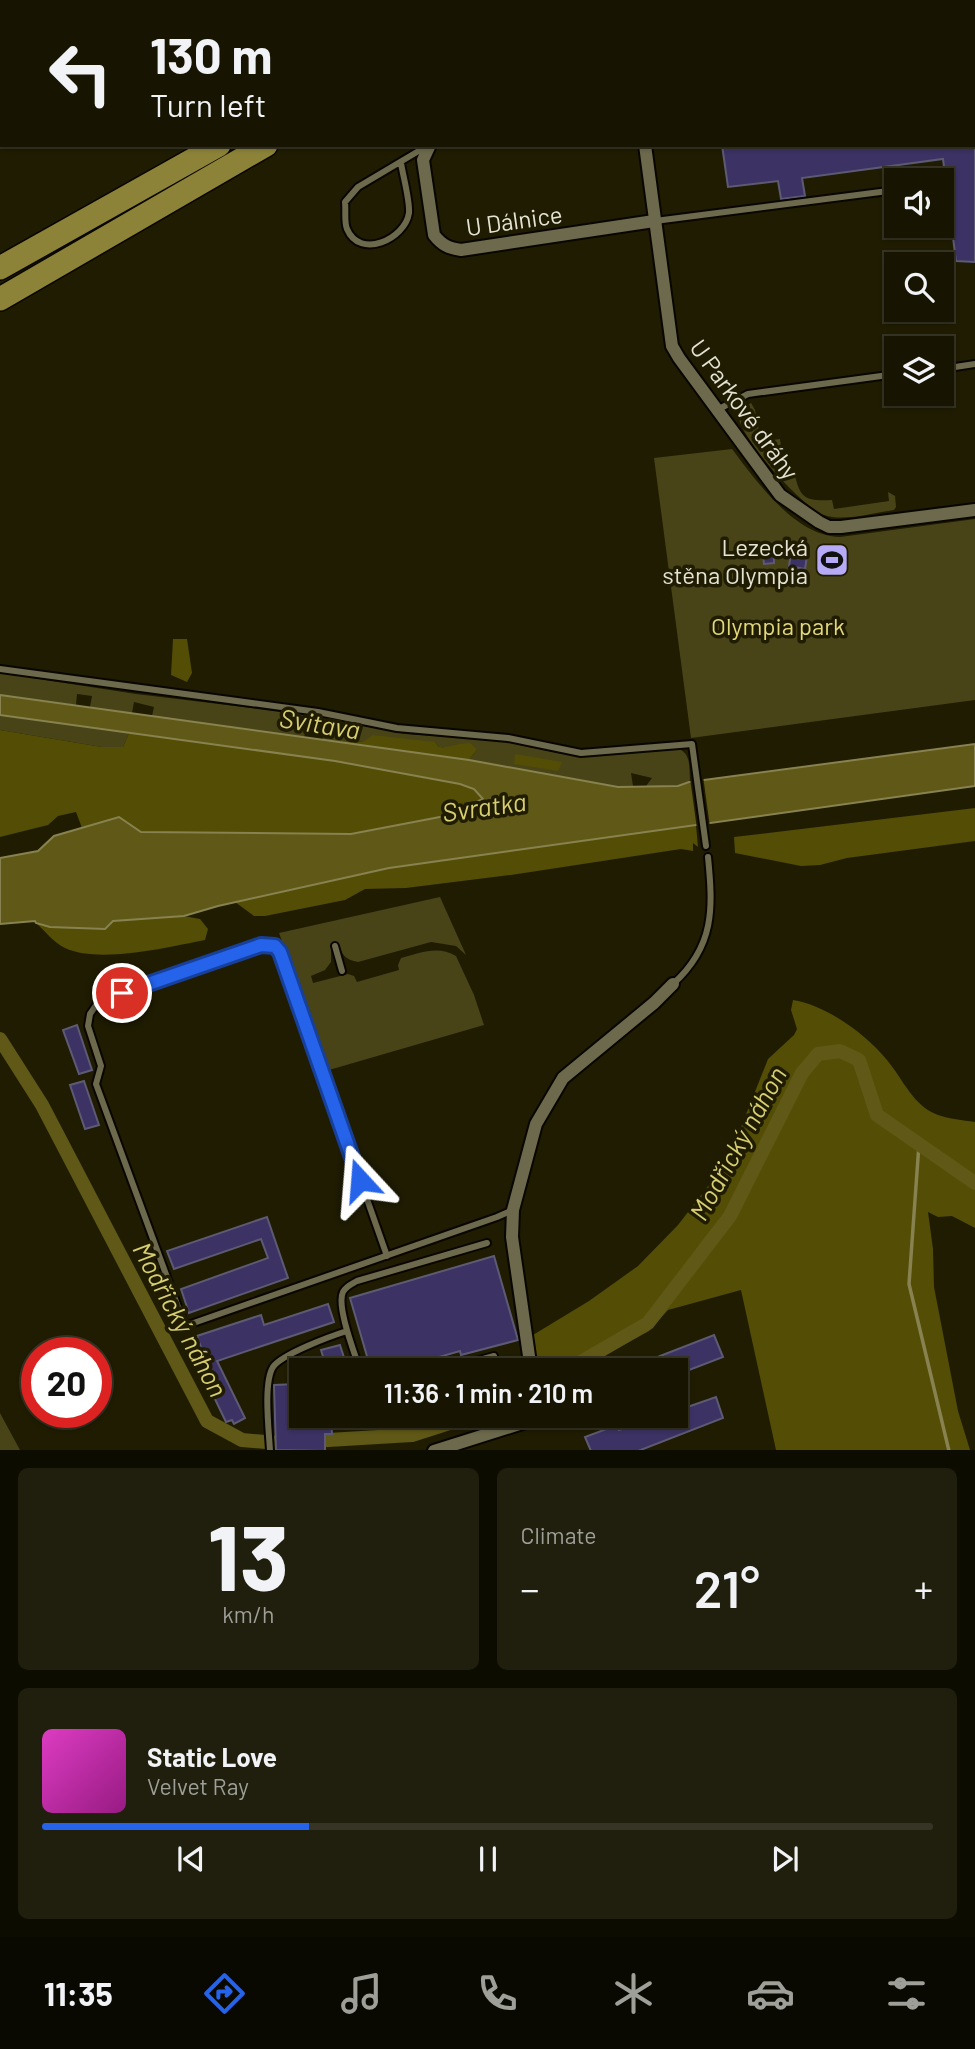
<!DOCTYPE html>
<meta charset="utf-8">
<style>
:root{--surface:#171502;--page:#201e0c;--text:#f1f3f6;--muted:#9e9f99;--line:#363424;--accent:#2563eb}
body{margin:0;font-family:Barlow,sans-serif;background:var(--page);color:var(--text);height:100vh;display:flex;flex-direction:column;font-size:26px;white-space:nowrap}
*{box-sizing:border-box;margin:0}
p{font-size:23px;color:var(--muted)}
.icon{flex:none;width:38px;height:38px;fill:none;stroke:currentColor;stroke-width:2;stroke-linecap:round;stroke-linejoin:round}
.map{position:relative;height:1450px;overflow:hidden}
.sheet{display:flex;flex-direction:column;gap:18px;padding:18px;background:#0d0c01;flex:1}
.sheet>*{flex:none}
.banner{position:absolute;left:0px;top:0px;width:976px;height:147px;box-shadow:0 2px 5px #0004,0 0 0 2px var(--line);background:#171502;color:var(--text);overflow:hidden}
.controls{position:absolute;left:884px;top:168px;display:grid;gap:14px}
.controls a{display:grid;place-items:center;width:70px;height:70px;border-radius:0px;background:var(--surface);box-shadow:0 2px 5px #0004,0 0 0 2px var(--line);font-size:35px}
.speed{position:absolute;left:21px;top:1337px;display:flex;gap:14px;font-size:35px;font-weight:700;text-align:center}
.speed>*{display:grid;place-content:center;width:91px;height:91px;border-radius:50%;background:var(--surface);box-shadow:0 2px 5px #0004,0 0 0 2px var(--line);line-height:1}
.speed .limit{border:10px solid #d22;background:#fff;color:#111}
.pin{position:absolute;display:grid;place-items:center;width:60px;height:60px;color:#fff;margin:-30px;border:4px solid #fff;border-radius:50%;box-shadow:0 2px 7px #0007}
.me{position:absolute;width:77px;margin:-38px;rotate:341deg;stroke-linejoin:round;filter:drop-shadow(0 0 5px #0008)}
.turn{display:flex;align-items:center;gap:24px;height:147px;padding:0 35px;font-size:32px}
.turn .icon{width:91px;height:91px;stroke-width:2.5}
.turn b{display:block;font-size:49px;line-height:60px}
.big{font-size:52px;font-weight:600;line-height:1.1}
.sheet .widget{flex:1;display:flex;flex-direction:column;justify-content:center;gap:10px;min-width:0;padding:0 24px;border-radius:10px;background:var(--page)}
.sheet .dial{align-items:center;gap:0}
.dial b{font-size:91px;line-height:1}
.song{display:flex;align-items:center;gap:21px}
.cover{width:84px;height:84px;border-radius:10px;background:linear-gradient(135deg,hsl(310 70% 55%),hsl(310 70% 35%))}
.played{height:7px;border-radius:4px;background:linear-gradient(90deg,var(--accent) 30%,var(--line) 30%)}
.keys{display:flex;justify-content:space-around;direction:ltr}
.heat{display:flex;justify-content:space-between;align-items:center;font-size:38px;direction:ltr}
.sheet .tiles{flex:1;display:grid;gap:18px;grid-template-columns:1fr 1fr}
.widget:last-child{grid-column:span 2}
.trip{position:absolute;left:289px;top:1358px;width:399px;height:70px;border-radius:0px;background:var(--surface);box-shadow:0 2px 5px #0004,0 0 0 2px var(--line);font-weight:600;line-height:70px;text-align:center}
.menu{display:flex;height:112px;justify-content:space-around;align-items:center;background:#090801;color:var(--muted)}
.menu .icon{width:49px;height:49px}
.menu .current{color:var(--accent)}
.menu b{font-size:32px;color:var(--text)}
.map>svg:first-child{display:block}
.green{fill:#484417}
.forest{fill:#544d06}
.water{fill:#5f5816;stroke:#87824f;stroke-width:2}
.pier{fill:#1f1c02}
.lines{fill:none;stroke-linecap:round;stroke-linejoin:round}
.stream{stroke:#87824f;stroke-width:3.5}
.canal{stroke:#5f5816;stroke-width:14}
.building{fill:#3c3263;stroke:#5d5a74;stroke-width:2}
.lane-casing{stroke:#090600;stroke-width:10}
.street-casing{stroke:#090600;stroke-width:16}
.highway-casing{stroke:#090600;stroke-width:26}
.lane{stroke:#6c694c;stroke-width:6}
.street{stroke:#6c694c;stroke-width:12}
.highway{stroke:#8c8338;stroke-width:23}
.route-casing{stroke:#184099;stroke-width:18}
.route{stroke:#2563eb;stroke-width:12}
.labels{text-anchor:middle;dominant-baseline:central;stroke-width:7;stroke-linejoin:round;paint-order:stroke}
.street-label{font-size:24px;fill:#e5e4d4;stroke:#1f1c02}
.poi-label{font-size:24px;fill:#e5e4d4;stroke:#1f1c02;text-anchor:end}
.park-label{font-size:24px;fill:#e2d87c;stroke:#1f1c02}
.water-label{font-size:26px;font-style:italic;fill:#d7cd71;stroke:#1f1c02}
</style>
<div class="map">
<svg width="975" height="1451" viewBox="0 0 975 1451">
<rect width="100%" height="100%" fill="#1f1c02"/>
<!-- green -->
<path class="green" d="M751,403L755,410L760,436L771,434L772,440L780,439L785,476L795,475C800,500 808,501 832,500L834,509L889,501L888,492L895,496L896,507L894,510C873,513 844,522 824,515C802,507 733,432 738,410Z
M732,449C757,482 795,536 840,537L975,519V700L691,738L654,458Z
M0,673L136,694L311,715L405,734L496,740L558,753L591,756L679,749C691,754 689,767 690,779L689,782L678,786H646L652,778L631,773L633,786L618,787L469,760L477,750L439,747L435,742H363L345,740L343,743L322,740L325,732L307,728L304,737L152,716L154,707L134,702L132,713L90,707L92,696L77,694L76,705L0,695Z
M0,715L129,733L123,747H102L0,730Z
M440,897L466,955L456,946L431,942L358,962C345,960 342,954 337,943L331,945V962L325,970L311,976L313,983L348,974L354,976L357,982L399,970L398,965L401,958C420,953 438,945 456,956L474,995L484,1025L329,1070L279,933Z
M0,1413L20,1450H0Z"/>
<!-- forest -->
<path class="forest" d="M173,639H187L192,673L187,682L171,675Z
M0,730L102,747H123L129,733L335,761L460,784L474,789L483,799L445,816L351,834L141,832L119,817L82,828L76,812L58,816L48,825L0,837Z
M373,735L435,742L439,747C451,748 457,743 470,743L477,750L469,760L343,743L345,740L363,742Z
M515,754L562,762L558,771L514,764Z
M975,808V841L847,858L820,865L801,866L735,853L734,837Z
M696,825L698,847L693,843V851L681,849L511,875L406,888L365,889L345,900L265,916H254L235,902L388,868Z
M184,916L200,919L208,929L205,940C169,947 99,964 65,948C54,943 45,931 36,923L49,927L105,929L113,921Z
M793,1000C826,1005 866,1034 887,1060C903,1079 913,1106 938,1115C949,1119 963,1120 975,1122V1228L952,1216L938,1217L928,1212L933,1249L934,1287L958,1411L970,1450H776L741,1290L668,1310L649,1331L578,1370H537L528,1338L589,1301L638,1266L678,1225L728,1160L768,1059L794,1035L797,1029L791,1010Z"/>
<!-- water -->
<path class="water" d="M0,695L469,760L618,787L678,786L689,782L975,744V786L389,868L218,906L184,916L113,921L105,929L50,927L36,923L35,921L0,924V858L38,851L54,836L119,817L141,832L351,834L445,816L483,799L474,789L460,784L335,761L0,715Z"/>
<!-- pier -->
<path class="pier" d="M703,776L710,827L697,829L690,778Z"/>
<g class="lines">
<!-- stream -->
<path class="stream" d="M0,14L2,0
M919,1144L909,1284L949,1451"/>
<!-- canal -->
<path class="canal" d="M0,1039L42,1105L207,1421L242,1440L278,1443L412,1435L471,1416
M567,1370L648,1323L730,1216L802,1073L818,1054L840,1051L859,1060L877,1115L975,1183"/>
</g>
<!-- building -->
<path class="building" d="M722,145H975V262L956,261L943,159L802,178L805,196L781,199L778,181L728,187Z
M773,545L774,563L764,564L762,546Z
M792,547L808,549L805,569L789,566Z
M77,1025L92,1070L79,1074L63,1030Z
M84,1081L99,1125L85,1129L70,1085Z
M267,1217L288,1278L189,1313L181,1289L268,1258L261,1239L174,1269L167,1251Z
M494,1256L518,1340L461,1355L460,1351L394,1370H371L350,1298Z
M328,1304L334,1322L217,1361L245,1418L234,1424L232,1420L226,1422L201,1370L208,1367L197,1336L261,1315L264,1325Z
M714,1335L723,1357L676,1375V1370H624Z
M340,1345L348,1370H327L321,1350Z
M297,1384L298,1395H301V1416H331L332,1434H325V1451L276,1450L274,1385Z
M716,1397L723,1418L638,1451H591L585,1437L617,1425L619,1430L664,1416H676V1411Z"/>
<g class="lines">
<defs>
<path id="lane" d="M401,163C403,176 410,201 409,213C405,239 360,260 347,229C344,222 346,210 345,202L358,187L427,146
M655,221L896,190
M942,369L975,364
M717,410L748,394L896,374
M0,669L318,712L397,728L508,738L581,753L692,744L706,846
M335,946L342,971
M673,984C715,946 713,908 708,857
M387,1256L280,952L275,946L261,945L99,1001L90,1014L88,1026L101,1066L96,1084L185,1326L497,1217L513,1210
M360,1370C355,1354 336,1306 343,1292C346,1286 352,1284 357,1281L487,1243
M443,1370L494,1356
M270,1451C269,1431 263,1383 273,1367C282,1354 331,1336 347,1331"/>
<path id="street" d="M663,2L666,0
M430,145L423,160L434,235C442,245 448,248 461,250L654,221
M645,145L672,346L679,358L780,495L819,522L829,527H841L975,510
M531,1370L512,1237L513,1210L536,1124L563,1078L654,1003L673,984
M434,1451L532,1420L535,1416"/>
<path id="highway" d="M457,2L460,0
M509,2L512,0
M0,268L219,145
M0,299L266,145"/>
</defs>
<!-- lane casing -->
<use href="#lane" class="lane-casing"/>
<!-- street casing -->
<use href="#street" class="street-casing"/>
<!-- highway casing -->
<use href="#highway" class="highway-casing"/>
<!-- lane -->
<use href="#lane" class="lane"/>
<!-- street -->
<use href="#street" class="street"/>
<!-- highway -->
<use href="#highway" class="highway"/>
</g>
<g class="lines">
<defs>
<path id="route" d="M122,993L261,945L275,946L280,952L360,1180"/>
</defs>
<!-- route casing -->
<use href="#route" class="route-casing"/>
<!-- route -->
<use href="#route" class="route"/>
</g>
<!-- icons -->
<defs>
<symbol id="stadium-square" viewBox="-11 -11 22 22"><rect x="-9" y="-9" width="18" height="18" rx="4" fill="#b7abf7" stroke="#1f1c02"/><path d="M0-5a6.5 5 0 1 0 0 10a6.5 5 0 1 0 0-10ZM-3.5-1.8h7v3.6h-7Z" fill="#111"/></symbol>
</defs>
<g fill-rule="evenodd">
<use href="#stadium-square" x="813" y="541" width="38" height="38"/>
</g>
<g class="labels">
<!-- street labels -->
<g class="street-label">
<text transform="translate(514 220) rotate(-8)">U Dálnice</text>
<text transform="translate(745 409) rotate(54)">U Parkové dráhy</text>
</g>
<!-- poi labels -->
<g class="poi-label">
<text x="808" y="546">Lezecká<tspan x="808" dy="28">stěna Olympia</tspan></text>
</g>
<!-- park labels -->
<g class="park-label">
<text x="778" y="625">Olympia park</text>
</g>
<!-- water labels -->
<g class="water-label">
<text transform="translate(320 723) rotate(9)">Svitava</text>
<text transform="translate(484 806) rotate(-8)">Svratka</text>
<text transform="translate(737 1143) rotate(-61)">Modřický náhon</text>
<text transform="translate(181 1319) rotate(62)">Modřický náhon</text>
</g>
</g>
</svg>
<div class="controls">
<a><svg class="icon" aria-label="sound" viewBox="0 0 24 24"><path d="M4 9h4l5-4v14l-5-4H4zM17 9q2 3 0 6"/></svg></a>
<a><svg class="icon" aria-label="search" viewBox="0 0 24 24"><circle cx="10" cy="10" r="6"/><path d="M15 15l6 6"/></svg></a>
<a><svg class="icon" aria-label="layers" viewBox="0 0 24 24"><path d="M12 4l9 5-9 5-9-5zM3 14l9 5 9-5"/></svg></a>
</div>
<div class="speed"><div class="limit">20</div></div>
<div class="pin" style="left:122px;top:993px;background:#d93025"><svg class="icon" aria-label="arrive" viewBox="0 0 24 24"><path d="M6 21V4h12l-3 4 3 4H6"/></svg></div>
<svg class="me" style="left:360px;top:1180px" viewBox="-20 -20 40 40"><path d="M0-17L14 15 0 8-14 15z" fill="#2563eb" stroke="#fff" stroke-width="4"/></svg>
<div class="trip">11:36 · 1 min · 210 m</div>
<div class="banner">
<div class="turn"><svg class="icon" aria-label="left" viewBox="0 0 24 24"><path d="M17 20v-9H6M10 6l-5 5 5 5"/></svg><div><b>130 m</b>Turn left</div></div>
</div>
</div>
<section class="sheet">
<div class="tiles">
<div class="widget dial"><b>13</b><p>km/h</p></div>
<div class="widget"><p>Climate</p>
<div class="heat"><a>−</a><b class="big">21°</b><a>+</a></div>
</div>
<div class="widget">
<div class="song"><i class="cover"></i><div><b>Static Love</b><p>Velvet Ray</p></div></div>
<div class="played"></div>
<div class="keys"><svg class="icon" aria-label="previous" viewBox="0 0 24 24"><path d="M18 5L8 12l10 7zM5 5v14"/></svg><svg class="icon" aria-label="pause" viewBox="0 0 24 24"><path d="M8 5v14M16 5v14"/></svg><svg class="icon" aria-label="next" viewBox="0 0 24 24"><path d="M6 5l10 7-10 7zM19 5v14"/></svg></div>
</div>
</div>
</section>
<nav class="menu">
<b>11:35</b>
<svg class="icon current" aria-label="directions" viewBox="0 0 24 24"><path d="M12 3l9 9-9 9-9-9zM9 14v-3h6M13 9l2 2-2 2"/></svg>
<svg class="icon" aria-label="music" viewBox="0 0 24 24"><path d="M9 18V5l10-2v13"/><circle cx="6" cy="18" r="3"/><circle cx="16" cy="16" r="3"/></svg>
<svg class="icon" aria-label="phone" viewBox="0 0 24 24"><path d="M5 4h4l2 5-3 2q2 4 5 5l2-3 5 2v4C11 20 4 13 5 4z"/></svg>
<svg class="icon" aria-label="climate" viewBox="0 0 24 24"><path d="M12 3v18M4 7l16 10M4 17L20 7"/></svg>
<svg class="icon" aria-label="car" viewBox="0 0 24 24"><path d="M5 17H2v-5l4-1 3-4h7l3 4 3 1v5h-3M9 17h6M6 11h13"/><circle cx="7" cy="17" r="2"/><circle cx="17" cy="17" r="2"/></svg>
<svg class="icon" aria-label="filters" viewBox="0 0 24 24"><path d="M4 7h16M4 17h16"/><circle cx="9" cy="7" r="2"/><circle cx="15" cy="17" r="2"/></svg>
</nav>
